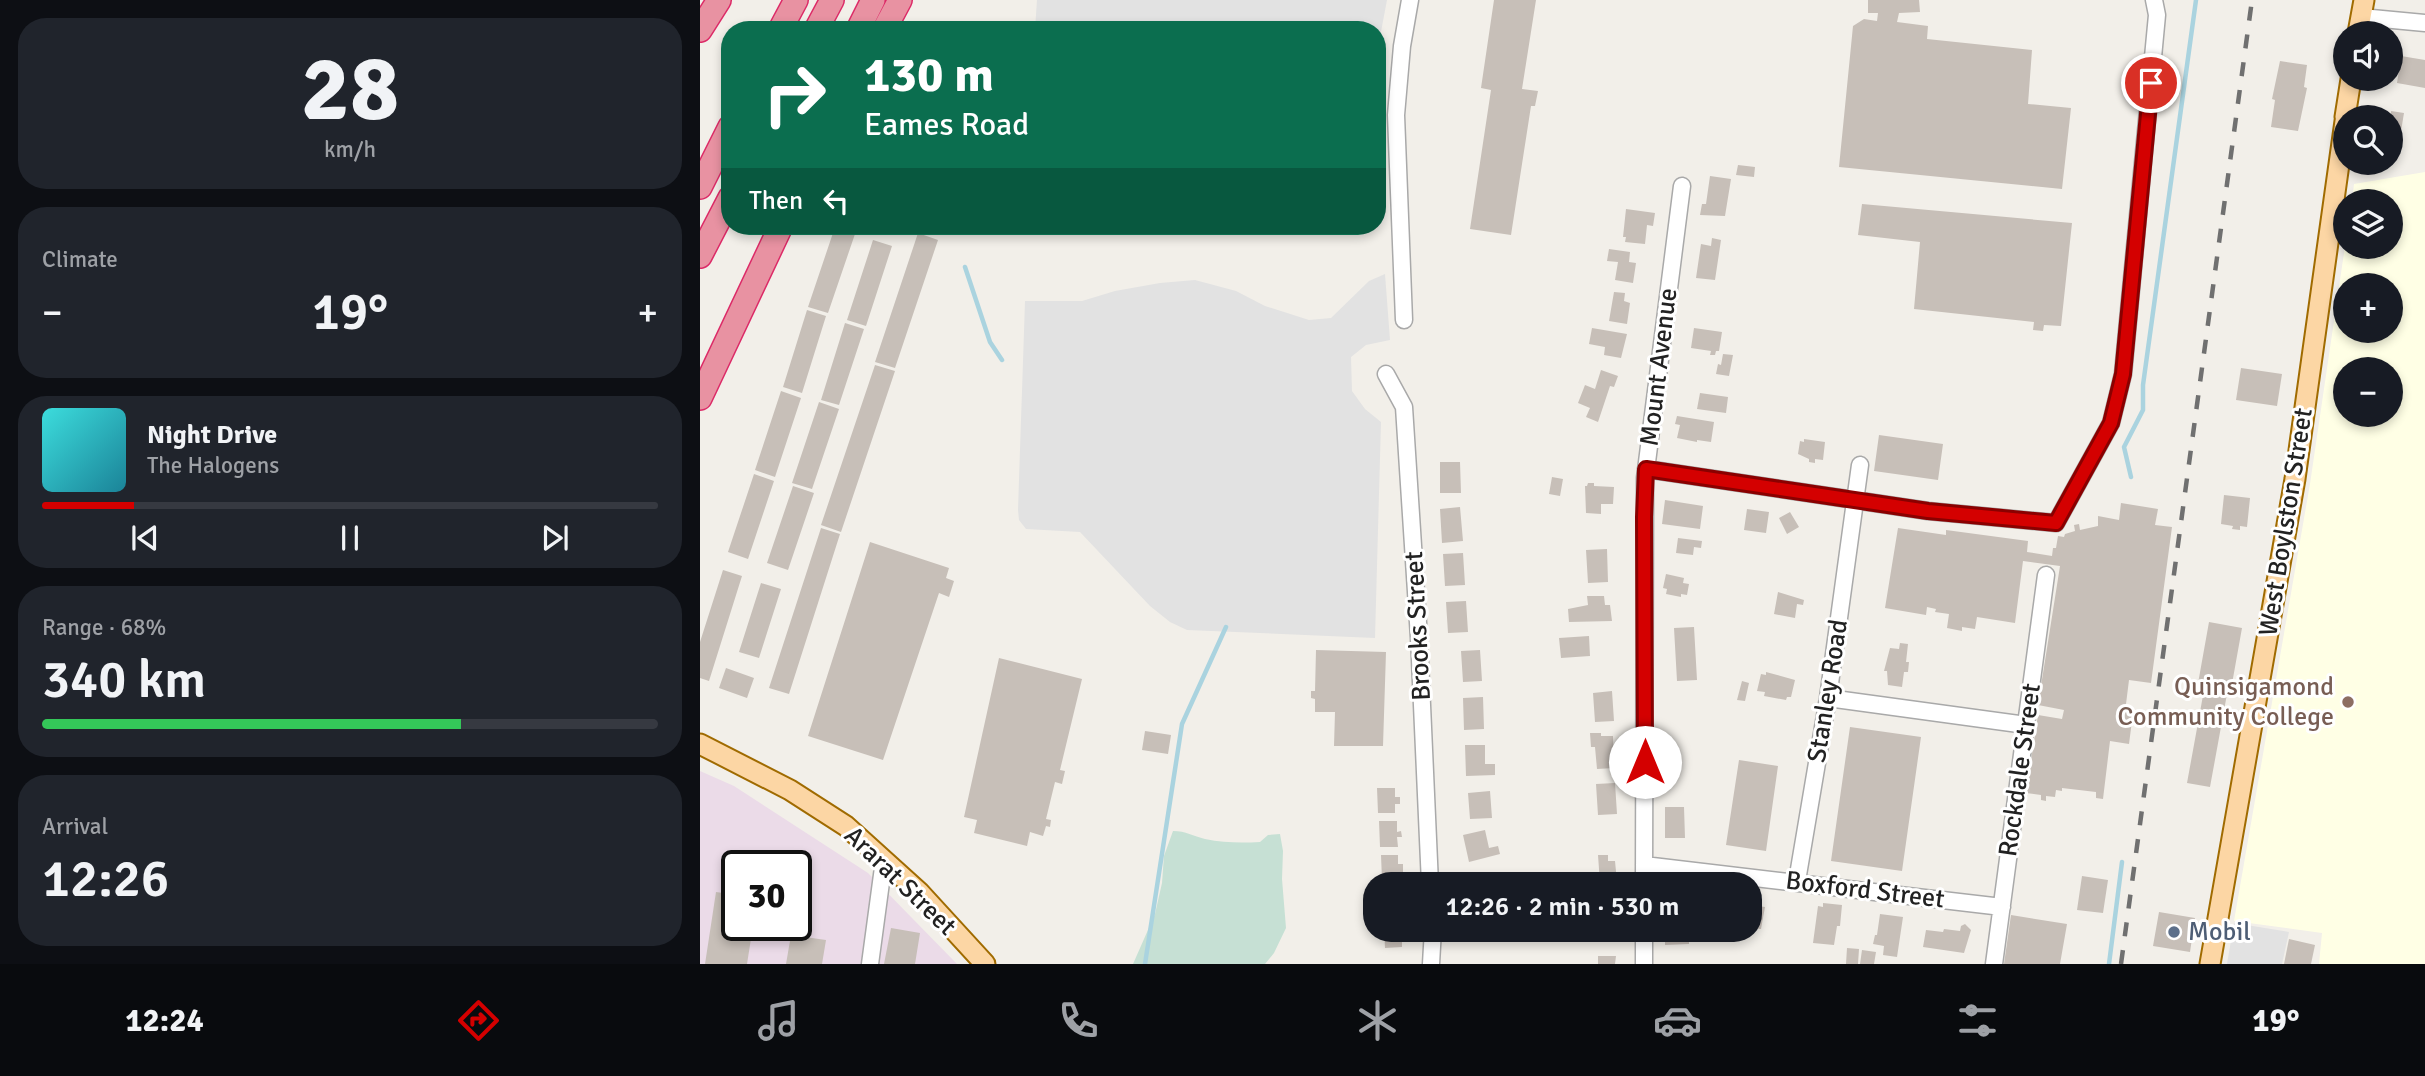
<!DOCTYPE html>
<meta charset="utf-8">
<style>
:root{--surface:#171b24;--page:#20242c;--text:#f1f3f6;--muted:#9ea1a6;--line:#363941;--accent:#d40000}
body{margin:0;font-family:Signika,sans-serif;background:var(--page);color:var(--text);height:100vh;display:flex;flex-direction:column;font-size:26px;white-space:nowrap}
*{box-sizing:border-box;margin:0}
p{font-size:23px;color:var(--muted)}
.icon{flex:none;width:38px;height:38px;fill:none;stroke:currentColor;stroke-width:2;stroke-linecap:round;stroke-linejoin:round}
.map{position:relative;flex:1;overflow:hidden}
.drawer{display:flex;flex-direction:column;gap:18px;padding:18px;background:#0d0f14;width:700px}
.drawer>*{flex:none}
.top-card{position:absolute;left:21px;top:21px;width:665px;height:214px;border-radius:28px;box-shadow:0 4px 10px #0003;background:#0b6e4f;color:#fff;overflow:hidden}
.fabs{position:absolute;left:1633px;top:21px;display:grid;gap:14px}
.fabs a{display:grid;place-items:center;width:70px;height:70px;border-radius:50%;background:var(--surface);box-shadow:0 4px 10px #0003;font-size:35px}
.speed{position:absolute;left:21px;top:850px;display:flex;gap:14px;font-size:35px;font-weight:700;text-align:center}
.speed>*{display:grid;place-content:center;width:91px;height:91px;border-radius:50%;background:var(--surface);box-shadow:0 4px 10px #0003;line-height:1}
.speed .limit{border:4px solid #111;border-radius:10px;background:#fff;color:#111}
.pin{position:absolute;display:grid;place-items:center;width:60px;height:60px;color:#fff;margin:-30px;border:4px solid #fff;border-radius:50%;box-shadow:0 2px 7px #0007}
.me{position:absolute;width:77px;margin:-38px;rotate:0deg;stroke-linejoin:round;filter:drop-shadow(0 0 5px #0008)}
.turn{display:flex;align-items:center;gap:24px;height:147px;padding:0 28px;font-size:32px}
.turn .icon{width:91px;height:91px;stroke-width:2.5}
.turn b{display:block;font-size:49px;line-height:60px}
.then{display:flex;align-items:center;height:66px;padding:0 28px;background:#0003;gap:14px;font-size:26px}
.big{font-size:52px;font-weight:600;line-height:1.1}
.drawer .card{flex:1;display:flex;flex-direction:column;justify-content:center;gap:10px;min-width:0;padding:0 24px;border-radius:28px;background:var(--page)}
.drawer .dial{align-items:center;gap:0}
.dial b{font-size:91px;line-height:1}
.song{display:flex;align-items:center;gap:21px}
.cover{width:84px;height:84px;border-radius:10px;background:linear-gradient(135deg,hsl(180 70% 55%),hsl(190 70% 35%))}
.played{height:7px;border-radius:4px;background:linear-gradient(90deg,var(--accent) 15%,var(--line) 15%)}
.keys{display:flex;justify-content:space-around;direction:ltr}
.heat{display:flex;justify-content:space-between;align-items:center;font-size:38px;direction:ltr}
.charge{height:10px;border-radius:5px;background:linear-gradient(90deg,#34c759 68%,var(--line) 0)}
.trip{position:absolute;left:663px;top:872px;width:399px;height:70px;border-radius:28px;background:var(--surface);box-shadow:0 4px 10px #0003;font-weight:600;line-height:70px;text-align:center}
.tab-bar{display:flex;height:112px;justify-content:space-around;align-items:center;background:#090b0e;color:var(--muted)}
.tab-bar .icon{width:49px;height:49px}
.tab-bar .on{color:var(--accent)}
.tab-bar b{font-size:32px;color:var(--text)}
main{display:flex;flex:1;min-height:0}
.map>svg:first-child{display:block}
.industrial{fill:#ebdbe8;fill-rule:evenodd}
.education{fill:#ffffe5;fill-rule:evenodd}
.wetland{fill:#c6e0d4}
.parking{fill:#e2e2e2}
.lines{fill:none;stroke-linecap:round;stroke-linejoin:round}
.stream{stroke:#aad3df;stroke-width:4.5}
.building{fill:#c7bfb8}
.minor-casing{stroke:#a9a9a9;stroke-width:19}
.major-casing{stroke:#a06b00;stroke-width:23}
.highway-casing{stroke:#dc2a67;stroke-width:26}
.minor{stroke:#fff;stroke-width:16}
.major{stroke:#fcd6a4;stroke-width:19}
.highway{stroke:#e892a2;stroke-width:23}
.rail{stroke:#707070;stroke-width:4.5;stroke-dasharray:14 14;stroke-linecap:butt}
.route-casing{stroke:#8a0000;stroke-width:18}
.route{stroke:#d40000;stroke-width:12}
.education-dot{fill:#8d6e63;stroke:#fff;stroke-width:2.5}
.service-dot{fill:#5c6f8a;stroke:#fff;stroke-width:2.5}
.labels{text-anchor:middle;dominant-baseline:central;stroke-width:6;stroke-linejoin:round;paint-order:stroke}
.street-label{font-size:26px;fill:#222;stroke:#fff}
.education-label{font-size:26px;fill:#785e54;stroke:#fff;text-anchor:end}
.service-label{font-size:26px;fill:#4e5e75;stroke:#fff;text-anchor:start}
</style>
<main>
<section class="drawer">
<div class="card dial"><b>28</b><p>km/h</p></div>
<div class="card"><p>Climate</p>
<div class="heat"><a>−</a><b class="big">19°</b><a>+</a></div>
</div>
<div class="card">
<div class="song"><i class="cover"></i><div><b>Night Drive</b><p>The Halogens</p></div></div>
<div class="played"></div>
<div class="keys"><svg class="icon" aria-label="previous" viewBox="0 0 24 24"><path d="M18 5L8 12l10 7zM5 5v14"/></svg><svg class="icon" aria-label="pause" viewBox="0 0 24 24"><path d="M8 5v14M16 5v14"/></svg><svg class="icon" aria-label="next" viewBox="0 0 24 24"><path d="M6 5l10 7-10 7zM19 5v14"/></svg></div>
</div>
<div class="card"><p>Range · 68%</p><b class="big">340 km</b><div class="charge"></div></div>
<div class="card"><p>Arrival</p><b class="big">12:26</b></div>
</section>
<div class="map">
<svg width="1725" height="964" viewBox="0 0 1725 964">
<rect width="100%" height="100%" fill="#f2efe9"/>
<!-- industrial -->
<path class="industrial" d="M0,771L34,786L168,873L257,964H0ZM37,866H96V926H37Z"/>
<!-- education -->
<path class="education" d="M1725,172V964H1619L1622,933L1534,921L1610,484L1645,246L1690,247V201H1652L1654,184ZM1645,285H1690V331H1645ZM1645,369H1690V415H1645Z"/>
<!-- wetland -->
<path class="wetland" d="M473,831C486,831 493,836 505,839C524,843 542,843 560,842L568,835L580,834L583,851L582,879L586,928L574,953L565,964H433L455,914L462,883L464,856Z"/>
<!-- parking -->
<path class="parking" d="M337,0H687L677,53V30H335Z
M685,274L690,340L666,345L651,357L652,391L665,409L681,422L675,638L487,630L470,622L450,606L380,532L326,529L319,520L318,510L325,301H382L415,291L460,283L495,280L536,291L565,306L609,320L631,318L669,281Z
M1534,923L1589,932L1582,964H1527Z"/>
<g class="lines">
<!-- stream -->
<path class="stream" d="M265,267L290,342L302,360
M1431,477L1424,447L1443,410V385L1496,0
M445,964L482,724L526,627
M1409,964L1422,862"/>
</g>
<!-- building -->
<path class="building" d="M794,0H836L822,89L838,91L835,106H831L811,235L770,229L791,90L781,88Z
M1168,0H1219L1220,12L1199,13L1197,22L1228,26L1227,39L1332,50L1328,104L1371,108L1362,189L1139,167L1153,26L1164,19L1177,21L1178,13H1168Z
M1701,56L1725,60V88L1697,83Z
M1580,61L1607,65L1604,87L1607,88L1598,131L1571,127L1575,100L1572,99Z
M1691,111L1704,113L1700,137L1690,132Z
M1038,165L1055,167L1054,177L1036,175Z
M1010,176L1031,179L1025,216L1000,215L1002,204H1006Z
M1162,204L1372,223L1361,326L1344,325L1343,331L1333,330L1334,322L1214,309L1220,242L1158,235Z
M926,209L955,213L953,226L947,225L945,244L925,242L926,237H923Z
M135,227L155,234L128,313L108,307Z
M218,233L238,240L195,368L175,362Z
M1012,238L1021,240L1015,280L996,278L1001,244L1011,246Z
M173,240L192,246L166,326L147,320Z
M909,249L930,252L929,262L936,263L933,283L915,280L918,262L907,261Z
M914,292L925,293L924,301L930,303L927,324L909,321Z
M107,310L126,316L102,393L83,387Z
M145,323L164,329L139,405L121,400Z
M892,328L927,334L921,358L904,355L905,347L889,344Z
M994,328L1022,332L1019,351H1016L1015,355H1010L1011,351L991,348Z
M1023,354L1033,355L1029,376L1016,374L1018,364L1021,365Z
M175,365L195,371L141,532L121,525Z
M1541,368L1582,374L1577,406L1536,400Z
M901,370L918,376L914,387L910,386L898,422L886,417L890,408L878,403L885,385L895,389Z
M81,391L101,398L75,477L55,470Z
M1000,393L1028,397L1026,413L997,409Z
M119,402L139,409L112,489L92,483Z
M977,416L1014,422L1011,442L997,440V442L977,438L980,425L975,424Z
M1179,435L1243,444L1238,480L1174,471Z
M1104,439L1125,442L1123,460L1115,459V463L1109,462V459L1098,454L1100,441L1104,442Z
M740,462H760L761,493H740Z
M54,474L74,481L48,559L28,552Z
M852,477L863,479L860,496L849,494Z
M888,483H894V486L914,487L913,504H901V514L886,513L885,486H887Z
M93,486L114,493L88,570L67,563Z
M1524,495L1550,498L1547,527L1540,526V530L1532,529L1533,526L1521,524Z
M965,500L1003,506L1000,529L962,524Z
M1421,503L1458,509L1455,525L1472,527L1451,683L1429,680L1425,712L1433,713L1429,744L1410,741L1403,799L1396,798V792L1362,788V791L1356,790L1355,797L1346,796V801L1341,800V795L1326,793L1338,715L1362,719L1364,710L1338,705L1360,566L1323,561L1315,623L1277,617L1275,629L1262,627V631L1247,628L1249,614L1235,612L1236,609L1227,607L1226,615L1185,608L1198,528L1246,535V530L1328,541L1327,552L1352,556L1353,548H1356L1358,536L1364,537L1365,534L1375,531L1374,525L1379,524L1380,530L1398,526V516L1419,520Z
M760,507L763,541L742,543L740,509Z
M1047,509L1069,512L1066,533L1044,530Z
M1090,512L1099,527L1087,534L1079,518Z
M121,528L140,534L89,694L69,688Z
M978,538L1002,541L1001,548L994,547L993,555L976,553Z
M170,542L249,568L246,578L254,581L249,597L239,593L183,760L108,736Z
M907,549L908,582L888,583L886,550Z
M763,553L765,585L745,586L743,554Z
M23,570L42,576L9,681L0,678V642Z
M966,574L984,578L983,583L989,584L987,595L981,594V597L966,594L967,589L963,588Z
M61,583L81,589L59,658L39,652Z
M1078,592L1104,600L1103,605L1097,604L1095,618L1074,614Z
M887,596H904L905,605H910L912,621L869,622L868,609L888,605Z
M766,601L768,632L748,633L746,602Z
M1509,622L1542,628L1530,695L1527,694L1510,787L1487,783L1504,690L1497,689Z
M994,627L997,680L977,681L974,628Z
M889,636L890,656L861,658L859,638Z
M1200,643L1208,644L1206,662H1209L1208,672H1204L1202,687L1188,685L1187,671H1184L1190,648L1199,649Z
M616,650L686,652L683,746H634L635,712H615V699L611,698V691H615Z
M780,650L782,681L763,682L761,651Z
M299,658L382,679L360,770L365,771L362,784L355,782L346,819L351,820L350,827L346,826L343,836L330,832L327,846L274,833L277,820L264,817Z
M26,668L54,678L47,698L19,688Z
M1066,672L1095,680L1091,697H1087L1086,700L1064,696L1065,692L1057,691L1061,674L1066,675Z
M1042,681L1049,683L1045,701L1037,700Z
M912,691L914,721L895,722L893,693Z
M783,697L784,729L764,730L763,698Z
M1150,727L1221,737L1202,871L1131,861Z
M445,731L471,735L468,754L442,750Z
M890,733H901V736H913L914,768L897,769L895,747H891Z
M765,745H785V764H795V775L766,776Z
M1039,760L1078,766L1066,851L1026,845Z
M915,783L917,814L898,815L896,784Z
M677,788H695V797H700V804H695V813H678Z
M790,791L792,818L770,819L768,793Z
M965,807H984L985,838H965Z
M679,821H697V832L701,831L702,837H697L698,847H680Z
M785,830L789,848L798,846L800,854L769,862L763,835Z
M681,855H698V864H703V872H699V879L682,880Z
M898,855H908V861H915L917,882L900,883Z
M786,873L791,884H764Z
M1382,876L1408,880L1403,913L1377,910Z
M16,892L37,895V926H53L47,964H5Z
M1123,903L1142,905L1140,926H1137L1134,945L1113,943L1118,906L1123,907Z
M1050,905L1065,907L1061,929L1050,928Z
M1459,912L1495,918L1490,952L1453,946Z
M1180,914L1203,917L1197,957L1183,955L1184,946L1173,944L1175,935H1177Z
M1311,915L1367,924L1360,964H1304Z
M1265,924L1271,930L1264,953L1223,947L1226,930L1243,932L1244,929L1260,931L1261,926Z
M191,928L220,933L215,964H184Z
M684,929H702V932H705L706,938H702V947L685,948Z
M899,929H916V940H899Z
M965,929H989V944L965,945Z
M91,935L126,940L122,964H86Z
M1589,939L1615,945L1611,964H1584Z
M1147,948L1159,949L1158,964H1146Z
M1162,950L1176,952L1174,964H1160Z
M898,956H916L915,964H898Z"/>
<g class="lines">
<defs>
<path id="minor" d="M1661,17L1725,23
M704,320L696,115L702,46L710,0
M686,374L704,407L719,638L730,884
M946,469L1228,511L1356,523L1411,423L1423,374L1457,15L1454,0
M1128,698L1326,725
M944,865L1302,907
M1097,881L1128,698L1160,465
M944,884L945,478L982,186
M170,964L184,860
M731,964L733,929
M944,964V929
M1294,964L1346,575"/>
<path id="major" d="M1658,33L1664,0
M1645,117L1651,79
M0,744L90,790L146,826L219,892L285,964
M1510,964L1595,479L1645,121"/>
<path id="highway" d="M0,30L19,0
M80,30L96,0
M116,30L132,0
M158,30L173,0
M184,30L200,0
M0,187L30,127
M0,256L30,198
M0,398L81,226"/>
</defs>
<!-- minor casing -->
<use href="#minor" class="minor-casing"/>
<!-- major casing -->
<use href="#major" class="major-casing"/>
<!-- highway casing -->
<use href="#highway" class="highway-casing"/>
<!-- minor -->
<use href="#minor" class="minor"/>
<!-- major -->
<use href="#major" class="major"/>
<!-- highway -->
<use href="#highway" class="highway"/>
<!-- rail -->
<path class="rail" d="M1421,964L1552,0"/>
</g>
<g class="lines">
<defs>
<path id="route" d="M945,762L944,517L946,469L1228,511L1356,523L1411,423L1423,374L1451,83"/>
</defs>
<!-- route casing -->
<use href="#route" class="route-casing"/>
<!-- route -->
<use href="#route" class="route"/>
</g>
<!-- markers -->
<circle class="education-dot" cx="1648" cy="702" r="7"/>
<circle class="service-dot" cx="1474" cy="932" r="7"/>
<g class="labels">
<!-- street labels -->
<g class="street-label">
<text transform="translate(959 367) rotate(-83)">Mount Avenue</text>
<text transform="translate(1586 522) rotate(-81)">West Boylston Street</text>
<text transform="translate(718 626) rotate(-93)">Brooks Street</text>
<text transform="translate(1128 691) rotate(-81)">Stanley Road</text>
<text transform="translate(1320 770) rotate(-82)">Rockdale Street</text>
<text transform="translate(200 881) rotate(44)">Ararat Street</text>
<text transform="translate(1165 890) rotate(7)">Boxford Street</text>
</g>
<!-- education labels -->
<g class="education-label">
<text x="1634" y="687">Quinsigamond<tspan x="1634" dy="30">Community College</tspan></text>
</g>
<!-- service labels -->
<g class="service-label">
<text x="1488" y="932">Mobil</text>
</g>
</g>
</svg>
<div class="fabs">
<a><svg class="icon" aria-label="sound" viewBox="0 0 24 24"><path d="M4 9h4l5-4v14l-5-4H4zM17 9q2 3 0 6"/></svg></a>
<a><svg class="icon" aria-label="search" viewBox="0 0 24 24"><circle cx="10" cy="10" r="6"/><path d="M15 15l6 6"/></svg></a>
<a><svg class="icon" aria-label="layers" viewBox="0 0 24 24"><path d="M12 4l9 5-9 5-9-5zM3 14l9 5 9-5"/></svg></a>
<a>+</a>
<a>−</a>
</div>
<div class="speed"><div class="limit">30</div></div>
<div class="pin" style="left:1451px;top:83px;background:#d93025"><svg class="icon" aria-label="arrive" viewBox="0 0 24 24"><path d="M6 21V4h12l-3 4 3 4H6"/></svg></div>
<svg class="me" style="left:945px;top:762px" viewBox="-20 -20 40 40"><circle r="19" fill="#fff"/><path d="M0-13L10 11 0 6-10 11z" fill="#d40000"/></svg>
<div class="trip">12:26 · 2 min · 530 m</div>
<div class="top-card">
<div class="turn"><svg class="icon" aria-label="right" viewBox="0 0 24 24"><path d="M7 20v-9h11M14 6l5 5-5 5"/></svg><div><b>130 m</b>Eames Road</div></div>
<div class="then">Then<svg class="icon" aria-label="left" viewBox="0 0 24 24"><path d="M17 20v-9H6M10 6l-5 5 5 5"/></svg></div>
</div>
</div>
</main>
<nav class="tab-bar">
<b>12:24</b>
<svg class="icon on" aria-label="directions" viewBox="0 0 24 24"><path d="M12 3l9 9-9 9-9-9zM9 14v-3h6M13 9l2 2-2 2"/></svg>
<svg class="icon" aria-label="music" viewBox="0 0 24 24"><path d="M9 18V5l10-2v13"/><circle cx="6" cy="18" r="3"/><circle cx="16" cy="16" r="3"/></svg>
<svg class="icon" aria-label="phone" viewBox="0 0 24 24"><path d="M5 4h4l2 5-3 2q2 4 5 5l2-3 5 2v4C11 20 4 13 5 4z"/></svg>
<svg class="icon" aria-label="climate" viewBox="0 0 24 24"><path d="M12 3v18M4 7l16 10M4 17L20 7"/></svg>
<svg class="icon" aria-label="car" viewBox="0 0 24 24"><path d="M5 17H2v-5l4-1 3-4h7l3 4 3 1v5h-3M9 17h6M6 11h13"/><circle cx="7" cy="17" r="2"/><circle cx="17" cy="17" r="2"/></svg>
<svg class="icon" aria-label="filters" viewBox="0 0 24 24"><path d="M4 7h16M4 17h16"/><circle cx="9" cy="7" r="2"/><circle cx="15" cy="17" r="2"/></svg>
<b>19°</b>
</nav>
